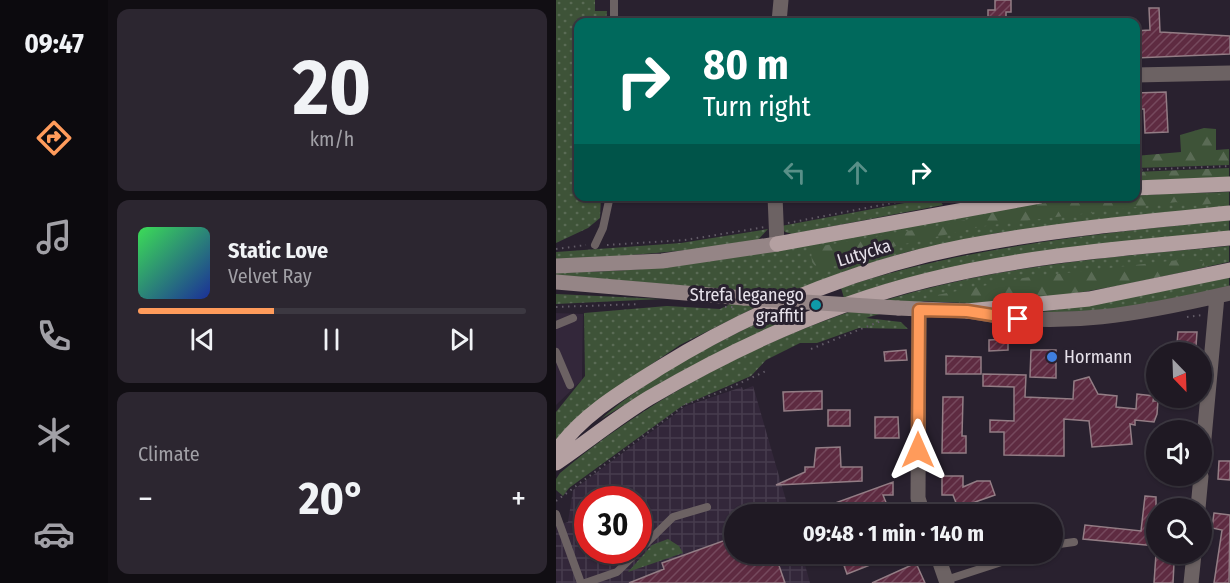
<!DOCTYPE html>
<meta charset="utf-8">
<style>
:root{--surface:#1f1923;--page:#2c2630;--text:#f1f3f6;--muted:#a1a0a6;--line:#3c3841;--accent:#ff9b5b}
body{margin:0;font-family:"Fira Sans Condensed",sans-serif;background:var(--page);color:var(--text);height:100vh;display:flex;flex-direction:column;font-size:22px;white-space:nowrap}
*{box-sizing:border-box;margin:0}
p{font-size:20px;color:var(--muted)}
.icon{flex:none;width:33px;height:33px;fill:none;stroke:currentColor;stroke-width:2;stroke-linecap:round;stroke-linejoin:round}
.map{position:relative;flex:1;overflow:hidden}
.details{display:flex;flex-direction:column;gap:9px;padding:9px;background:#110e13;width:448px}
.details>*{flex:none}
.guide{position:absolute;left:18px;top:18px;width:566px;height:183px;border-radius:12px;box-shadow:0 2px 4px #0004,0 0 0 2px var(--line);background:#00695c;color:#fff;overflow:hidden}
.needle{width:39px;rotate:157deg}
.controls{position:absolute;left:590px;top:342px;display:grid;gap:12px}
.controls a{display:grid;place-items:center;width:66px;height:66px;border-radius:50%;background:var(--surface);box-shadow:0 2px 4px #0004,0 0 0 2px var(--line);font-size:30px}
.speed{position:absolute;left:18px;top:486px;display:flex;gap:12px;font-size:30px;font-weight:700;text-align:center}
.speed>*{display:grid;place-content:center;width:78px;height:78px;border-radius:50%;background:var(--surface);box-shadow:0 2px 4px #0004,0 0 0 2px var(--line);line-height:1}
.speed .limit{border:9px solid #d22;background:#fff;color:#111}
.pin{position:absolute;display:grid;place-items:center;width:51px;height:51px;color:#fff;margin:-26px;border-radius:12px;box-shadow:0 3px 9px #0006}
.me{position:absolute;width:66px;margin:-33px;rotate:0deg;stroke-linejoin:round;filter:drop-shadow(0 0 4px #0008)}
.turn{display:flex;align-items:center;gap:21px;height:126px;padding:0 30px;font-size:27px}
.turn .icon{width:78px;height:78px;stroke-width:2.5}
.turn b{display:block;font-size:42px;line-height:51px}
.lanes{display:flex;align-items:center;height:57px;padding:0 30px;background:#0003;justify-content:center;gap:30px;direction:ltr}
.lanes .off{opacity:.35}
.big{font-size:45px;font-weight:700;line-height:1.1}
.details .tile{flex:1;display:flex;flex-direction:column;justify-content:center;gap:9px;min-width:0;padding:0 21px;border-radius:12px;background:var(--page)}
.details .dial{align-items:center;gap:0}
.dial b{font-size:78px;line-height:1}
.song{display:flex;align-items:center;gap:18px}
.cover{width:72px;height:72px;border-radius:9px;background:linear-gradient(135deg,hsl(130 70% 55%),hsl(230 70% 35%))}
.played{height:6px;border-radius:3px;background:linear-gradient(90deg,var(--accent) 35%,var(--line) 35%)}
.keys{display:flex;justify-content:space-around;direction:ltr}
.heat{display:flex;justify-content:space-between;align-items:center;font-size:33px;direction:ltr}
.trip{position:absolute;left:168px;top:504px;width:339px;height:60px;border-radius:30px;background:var(--surface);box-shadow:0 2px 4px #0004,0 0 0 2px var(--line);font-weight:700;line-height:60px;text-align:center}
main{display:flex;flex:1;min-height:0}
.dock{display:flex;flex-direction:column;width:108px;justify-content:space-around;align-items:center;background:#0c0a0e;color:var(--muted)}
.dock .icon{width:42px;height:42px}
.dock .active{color:var(--accent)}
.dock b{font-size:27px;color:var(--text)}
.map>svg:first-child{display:block}
.built{fill:#33273a}
.industrial{fill:url(#industrial-grid);fill-rule:evenodd}
.grass{fill:url(#grass-dots)}
.forest{fill:url(#forest-firs)}
.building{fill:url(#building-hatch);stroke:#937d85;stroke-width:1.5}
.lines{fill:none;stroke-linecap:round;stroke-linejoin:round}
.path{stroke:#625b67;stroke-width:2;stroke-dasharray:1.5 4.5;stroke-linecap:butt}
.service{stroke:#6c6263;stroke-width:8}
.minor{stroke:#6c6263;stroke-width:15}
.secondary{stroke:#958586;stroke-width:15}
.primary{stroke:#b4a0a1;stroke-width:15}
.path-bridge{stroke:#625b67;stroke-width:2;stroke-dasharray:1.5 4.5;stroke-linecap:butt}
.secondary-bridge{stroke:#958586;stroke-width:15}
.route-casing{stroke:#a6653b;stroke-width:15}
.route{stroke:#ff9b5b;stroke-width:10}
.culture-dot{fill:#0f9aa8;stroke:#29212f;stroke-width:2}
.shop-dot{fill:#3f7fe0;stroke:#29212f;stroke-width:2}
.labels{text-anchor:middle;dominant-baseline:central;stroke-width:6;stroke-linejoin:round;paint-order:stroke}
.street-label{font-size:18px;fill:#e6e1ea;stroke:#29212f}
.poi-label{font-size:18px;fill:#e6e1ea;stroke:#29212f;text-anchor:end}
</style>
<main>
<nav class="dock">
<b>09:47</b>
<svg class="icon active" aria-label="directions" viewBox="0 0 24 24"><path d="M12 3l9 9-9 9-9-9zM9 14v-3h6M13 9l2 2-2 2"/></svg>
<svg class="icon" aria-label="music" viewBox="0 0 24 24"><path d="M9 18V5l10-2v13"/><circle cx="6" cy="18" r="3"/><circle cx="16" cy="16" r="3"/></svg>
<svg class="icon" aria-label="phone" viewBox="0 0 24 24"><path d="M5 4h4l2 5-3 2q2 4 5 5l2-3 5 2v4C11 20 4 13 5 4z"/></svg>
<svg class="icon" aria-label="climate" viewBox="0 0 24 24"><path d="M12 3v18M4 7l16 10M4 17L20 7"/></svg>
<svg class="icon" aria-label="car" viewBox="0 0 24 24"><path d="M5 17H2v-5l4-1 3-4h7l3 4 3 1v5h-3M9 17h6M6 11h13"/><circle cx="7" cy="17" r="2"/><circle cx="17" cy="17" r="2"/></svg>
</nav>
<section class="details">
<div class="tile dial"><b>20</b><p>km/h</p></div>
<div class="tile">
<div class="song"><i class="cover"></i><div><b>Static Love</b><p>Velvet Ray</p></div></div>
<div class="played"></div>
<div class="keys"><svg class="icon" aria-label="previous" viewBox="0 0 24 24"><path d="M18 5L8 12l10 7zM5 5v14"/></svg><svg class="icon" aria-label="pause" viewBox="0 0 24 24"><path d="M8 5v14M16 5v14"/></svg><svg class="icon" aria-label="next" viewBox="0 0 24 24"><path d="M6 5l10 7-10 7zM19 5v14"/></svg></div>
</div>
<div class="tile"><p>Climate</p>
<div class="heat"><a>−</a><b class="big">20°</b><a>+</a></div>
</div>
</section>
<div class="map">
<svg width="674" height="583" viewBox="0 0 674 583">
<defs>
<pattern id="industrial-grid" width="8" height="8" patternUnits="userSpaceOnUse" patternTransform="scale(1.5)"><rect width="8" height="8" fill="#33273a"/><path d="M0 4h8M4 0v8" fill="none" stroke="#473c4d"/></pattern>
<pattern id="grass-dots" width="8" height="8" patternUnits="userSpaceOnUse" patternTransform="scale(1.5)"><rect width="8" height="8" fill="#3e5338"/><path d="M2 2h.1M6 6h.1" fill="none" stroke="#5a6b55" stroke-width="1.8" stroke-linecap="round"/></pattern>
<pattern id="forest-firs" width="22" height="20" patternUnits="userSpaceOnUse" patternTransform="scale(1.5)"><rect width="22" height="20" fill="#3e5338"/><path d="M5 1l3.5 6h-7zM16 11l3.5 6h-7z" fill="#5a6b55"/></pattern>
<pattern id="building-hatch" width="6" height="6" patternUnits="userSpaceOnUse" patternTransform="scale(1.5)"><rect width="6" height="6" fill="#5e2b41"/><path d="M-1 1l2-2M0 6l6-6M5 7l2-2" fill="none" stroke="#75495d"/></pattern>
</defs>
<rect width="100%" height="100%" fill="#29212f"/>
<!-- built -->
<path class="built" d="M0,313L27,314L26,380L0,405Z"/>
<!-- industrial -->
<path class="industrial" d="M197,386L234,514H178V554H246L254,583H0V526L12,522L17,490L130,406L186,387L187,390ZM32,500H82V550H32Z"/>
<!-- grass -->
<path class="grass" d="M0,0H39V11H51L50,22H22V196L45,197L44,218L32,228L0,243Z
M673,192V206L441,233L351,252L290,271L206,304L124,345L60,388L0,441V412L29,376L28,313L111,306L164,309L200,292L0,275V272C150,275 292,231 439,209C517,198 595,194 673,192Z
M381,197L387,205L236,234L229,232L225,226Z
M673,220V231L333,283L288,298L285,288C411,246 542,234 673,220Z
M212,229L201,241C134,251 68,257 0,259V252L125,243Z
M673,246V262L561,286L418,303L368,301L310,318L345,322L352,329L303,328L261,343H244L210,360L195,376L126,406L13,488L7,496L0,490V479L4,473C121,376 264,310 412,279C498,261 586,254 673,246Z
M673,276V288L570,310L478,313L540,304Z
M0,294L106,299L0,304Z
M228,310L232,320L115,377L45,419C99,372 164,341 228,310Z
M112,539L123,546L127,553L72,572L96,545Z"/>
<!-- forest -->
<path class="forest" d="M648,128L660,129V150L673,149V165L579,168V156L625,152L624,135Z
M673,168V177L579,181V172Z
M621,193L673,195V202L632,206L629,201L428,226L340,246L263,271L256,262L255,249L260,247L397,223L467,205Z
M631,259L647,261L649,267C558,287 466,309 372,301L371,297L467,278Z"/>
<!-- building -->
<path class="building" d="M439,0H455V12H450V22H432V10H439Z
M593,8H603L604,32L674,36V54L579,58V31L594,30Z
M610,92L612,132L589,133L588,109H579V93Z
M622,332H641L640,346L621,344Z
M452,339V350L433,351V340Z
M350,350L351,360L329,361L328,352Z
M475,350H500V378L474,377Z
M390,356L425,357V374H390Z
M427,374L470,375L469,397L517,399L518,381L533,377L542,394L561,396L560,407L580,409L581,394L598,396L597,401H602L601,414L598,422L579,420V425L574,424L576,444L536,447L533,421L508,419V456L448,455V432H434V420L458,421V387L427,386Z
M266,391V409L228,411L227,392Z
M387,397H407L406,436H410V453H386Z
M272,410H294V426H272Z
M319,417H342L343,438H319Z
M284,447L285,467H306V481L220,485L249,472V467H258L260,448Z
M663,461H674V480L662,479Z
M386,476H407V487L421,481H434L439,495L402,508L397,495H386Z
M337,482V495H327L333,510L320,514H249Z
M589,496L600,497V546L527,539L529,525L585,531Z
M658,513L674,515L673,583H658L666,530L656,528Z
M178,537V554H219L229,583H73L108,569L106,563Z
M284,554H342L291,574Z
M600,554H622L621,563H618L617,583H598Z
M360,563L369,583H316Z"/>
<g class="lines">
<!-- path -->
<path class="path" d="M579,170L674,166
M232,223L372,196
M51,245L129,240L209,227
M0,249L30,245
M0,307L84,304
M631,317L646,315
M255,349L325,321
M0,501L130,404L167,391L210,371"/>
<!-- service -->
<path class="service" d="M58,22V0
M39,245L47,228L54,196
M0,325L17,318
M0,352L14,385
M0,514L25,583
M496,545L518,542
M390,580L470,554
M29,583L61,572L117,517L151,507"/>
<!-- minor -->
<path class="minor" d="M223,22L225,0
M579,75L674,73
M219,196L221,244
M363,310L362,498L367,514
M417,312C504,330 588,313 674,293
M645,471L661,296
M642,508L645,476
M381,554L391,583
M635,583L638,554"/>
<!-- secondary -->
<path class="secondary" d="M0,266L106,261L221,244
M0,282L188,298
M342,308L411,311"/>
<!-- primary -->
<path class="primary" d="M579,188L674,184
M221,244L484,196
M411,311L533,299L674,270
M0,452C25,415 68,390 105,367C205,305 318,261 434,242C513,228 594,221 674,213
M0,463C31,442 60,418 93,398C180,347 274,304 372,280C471,255 573,248 674,238"/>
<!-- path-bridge -->
<path class="path-bridge" d="M169,307H178"/>
<!-- secondary-bridge -->
<path class="secondary-bridge" d="M188,298L342,308"/>
</g>
<g class="lines">
<defs>
<path id="route" d="M362,450L363,310L411,311L462,319"/>
</defs>
<!-- route casing -->
<use href="#route" class="route-casing"/>
<!-- route -->
<use href="#route" class="route"/>
</g>
<!-- markers -->
<circle class="culture-dot" cx="260" cy="305" r="6"/>
<circle class="shop-dot" cx="496" cy="357" r="6"/>
<g class="labels">
<!-- street labels -->
<g class="street-label">
<text transform="translate(308 253) rotate(-17)">Lutycka</text>
</g>
<!-- poi labels -->
<g class="poi-label">
<text x="248" y="295">Strefa leganego<tspan x="248" dy="21">graffiti</tspan></text>
<text x="508" y="357" text-anchor="start">Hormann</text>
</g>
</g>
</svg>
<div class="controls">
<a><svg class="needle" viewBox="-14 -14 28 28"><path d="M0-13l5 13h-10z" fill="#e53935"/><path d="M0 13l5-13h-10z" fill="#a1a0a6"/></svg></a>
<a><svg class="icon" aria-label="sound" viewBox="0 0 24 24"><path d="M4 9h4l5-4v14l-5-4H4zM17 9q2 3 0 6"/></svg></a>
<a><svg class="icon" aria-label="search" viewBox="0 0 24 24"><circle cx="10" cy="10" r="6"/><path d="M15 15l6 6"/></svg></a>
</div>
<div class="speed"><div class="limit">30</div></div>
<div class="pin" style="left:462px;top:319px;background:#d93025"><svg class="icon" aria-label="arrive" viewBox="0 0 24 24"><path d="M6 21V4h12l-3 4 3 4H6"/></svg></div>
<svg class="me" style="left:362px;top:450px" viewBox="-20 -20 40 40"><path d="M0-17L14 15 0 8-14 15z" fill="#ff9b5b" stroke="#fff" stroke-width="4"/></svg>
<div class="trip">09:48 · 1 min · 140 m</div>
<div class="guide">
<div class="turn"><svg class="icon" aria-label="right" viewBox="0 0 24 24"><path d="M7 20v-9h11M14 6l5 5-5 5"/></svg><div><b>80 m</b>Turn right</div></div>
<div class="lanes"><svg class="icon off" aria-label="left" viewBox="0 0 24 24"><path d="M17 20v-9H6M10 6l-5 5 5 5"/></svg><svg class="icon off" aria-label="ahead" viewBox="0 0 24 24"><path d="M12 20V5M6 11l6-6 6 6"/></svg><svg class="icon" aria-label="right" viewBox="0 0 24 24"><path d="M7 20v-9h11M14 6l5 5-5 5"/></svg></div>
</div>
</div>
</main>
